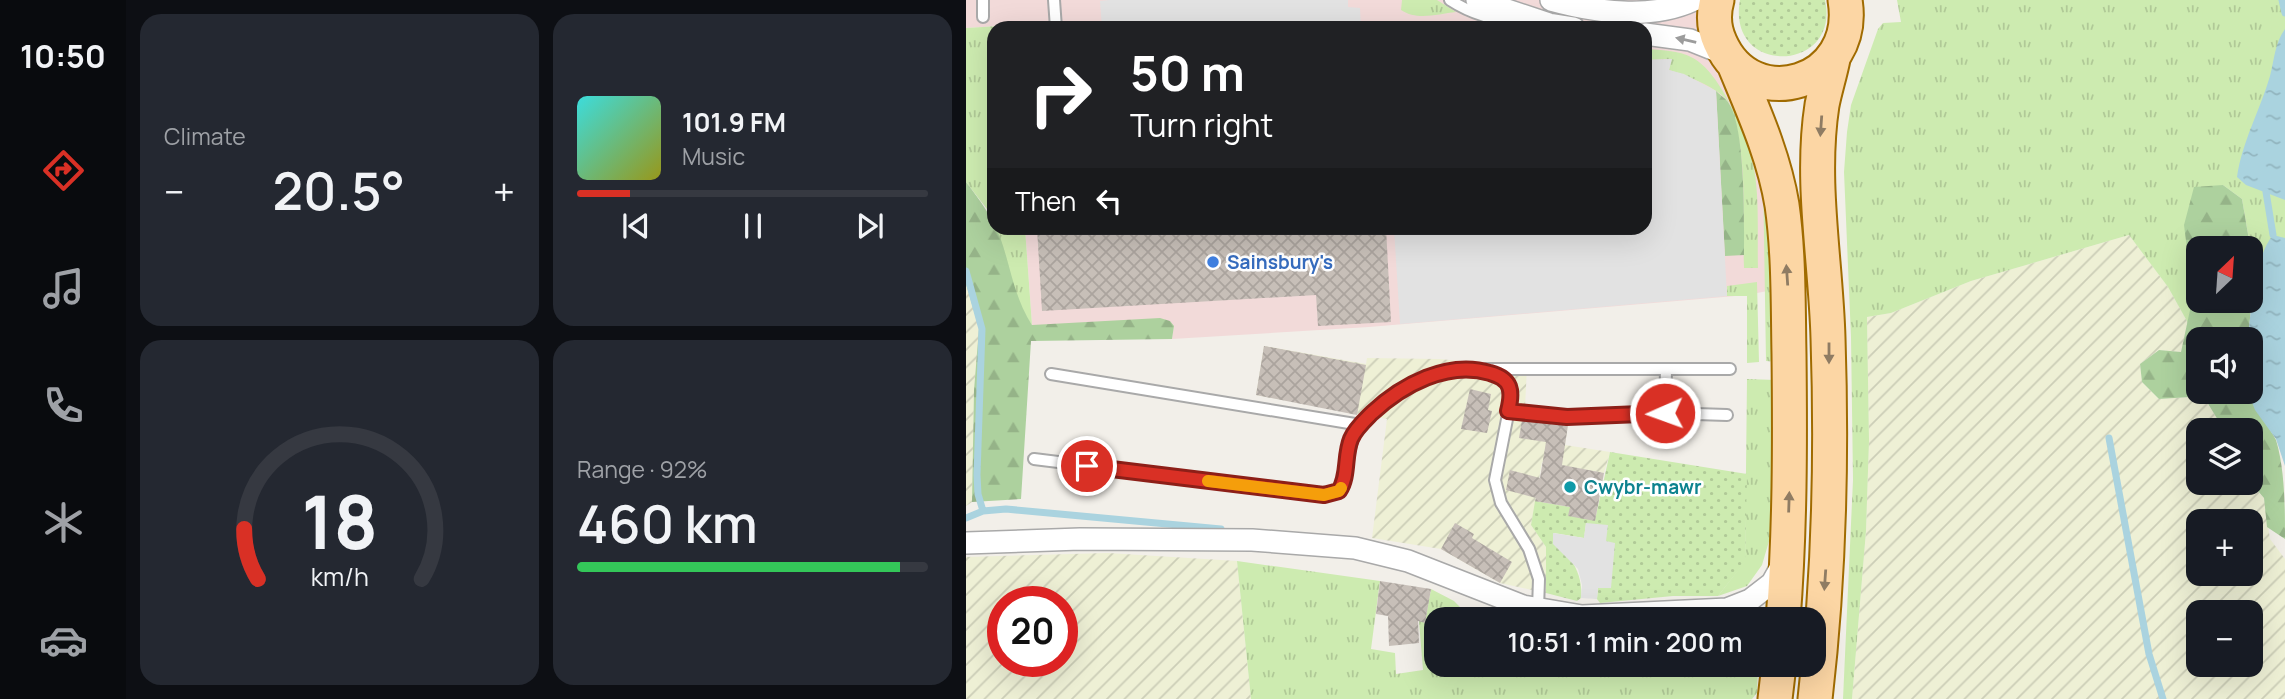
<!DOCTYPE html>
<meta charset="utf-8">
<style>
:root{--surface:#171b24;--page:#242831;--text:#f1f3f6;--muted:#9ea1a6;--line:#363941;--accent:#d93025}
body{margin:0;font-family:Manrope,sans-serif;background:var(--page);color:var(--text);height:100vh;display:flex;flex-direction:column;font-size:26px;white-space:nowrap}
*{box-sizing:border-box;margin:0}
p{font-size:23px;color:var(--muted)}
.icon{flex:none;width:38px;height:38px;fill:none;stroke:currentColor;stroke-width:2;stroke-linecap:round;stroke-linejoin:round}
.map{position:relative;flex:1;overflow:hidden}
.side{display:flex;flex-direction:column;gap:14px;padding:14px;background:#0d0f14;width:840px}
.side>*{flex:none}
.guide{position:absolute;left:21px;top:21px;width:665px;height:214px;border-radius:21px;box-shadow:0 7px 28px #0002;background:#202124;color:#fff;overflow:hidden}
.needle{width:46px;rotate:25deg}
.buttons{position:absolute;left:1220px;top:236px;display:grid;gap:14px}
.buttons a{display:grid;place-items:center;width:77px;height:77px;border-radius:14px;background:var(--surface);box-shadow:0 7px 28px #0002;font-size:35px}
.speed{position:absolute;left:21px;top:586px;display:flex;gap:14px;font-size:35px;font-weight:700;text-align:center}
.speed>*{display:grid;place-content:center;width:91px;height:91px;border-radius:50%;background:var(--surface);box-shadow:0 7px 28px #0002;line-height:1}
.speed .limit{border:10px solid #d22;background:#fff;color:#111}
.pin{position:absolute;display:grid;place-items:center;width:60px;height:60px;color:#fff;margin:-30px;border:4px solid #fff;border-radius:50%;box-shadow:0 2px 7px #0007}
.me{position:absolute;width:77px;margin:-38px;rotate:268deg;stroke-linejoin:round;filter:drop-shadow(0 0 5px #0008)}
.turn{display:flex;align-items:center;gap:24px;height:147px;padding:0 28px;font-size:32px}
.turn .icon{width:91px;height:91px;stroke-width:2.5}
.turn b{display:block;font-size:49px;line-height:60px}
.then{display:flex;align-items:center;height:66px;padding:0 28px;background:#0003;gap:14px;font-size:26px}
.big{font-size:52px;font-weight:600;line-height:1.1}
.side .widget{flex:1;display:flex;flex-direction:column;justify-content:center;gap:10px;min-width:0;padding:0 24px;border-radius:21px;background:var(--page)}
.side .dial{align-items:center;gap:0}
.dial svg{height:182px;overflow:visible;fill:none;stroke:var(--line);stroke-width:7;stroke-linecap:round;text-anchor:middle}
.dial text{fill:var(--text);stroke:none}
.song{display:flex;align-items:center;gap:21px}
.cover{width:84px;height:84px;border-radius:10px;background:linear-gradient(135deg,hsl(180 70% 55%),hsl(60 70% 35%))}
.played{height:7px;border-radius:4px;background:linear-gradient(90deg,var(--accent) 15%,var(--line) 15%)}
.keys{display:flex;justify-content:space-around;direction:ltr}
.heat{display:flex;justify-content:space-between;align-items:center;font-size:38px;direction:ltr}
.charge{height:10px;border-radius:5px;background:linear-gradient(90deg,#34c759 92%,var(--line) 0)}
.side .tiles{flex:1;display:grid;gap:14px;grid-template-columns:repeat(2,1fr)}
.trip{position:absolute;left:458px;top:607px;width:402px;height:70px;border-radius:21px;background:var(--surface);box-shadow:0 7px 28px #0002;font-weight:600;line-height:70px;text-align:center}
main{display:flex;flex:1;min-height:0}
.tab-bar{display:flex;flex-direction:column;width:126px;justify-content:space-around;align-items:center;background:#090b0e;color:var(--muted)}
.tab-bar .icon{width:49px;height:49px}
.tab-bar .on{color:var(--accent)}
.tab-bar b{font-size:32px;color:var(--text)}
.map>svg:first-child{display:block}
.commercial{fill:#f2dad9}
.farmland{fill:url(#farmland-furrows);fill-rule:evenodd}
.grass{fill:url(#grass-tufts)}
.forest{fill:url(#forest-firs);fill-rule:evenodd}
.garden{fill:url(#garden-dots)}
.parking{fill:#e2e2e2}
.water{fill:url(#water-ripples)}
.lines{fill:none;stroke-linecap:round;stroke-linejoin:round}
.stream{stroke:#aad3df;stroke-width:7}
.building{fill:url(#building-cross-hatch)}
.service-casing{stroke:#a9a9a9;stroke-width:14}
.minor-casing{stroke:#a9a9a9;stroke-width:24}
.primary-casing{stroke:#a06b00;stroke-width:37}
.service{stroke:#fff;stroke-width:10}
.minor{stroke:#fff;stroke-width:21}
.primary{stroke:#fcd6a4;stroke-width:33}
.oneway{fill:#9c9c9c}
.oneway2{fill:#8f7c63}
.route-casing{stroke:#8d1f18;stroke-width:18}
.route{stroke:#d93025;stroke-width:12}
.slow{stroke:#f59e0b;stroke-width:12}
.shop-dot{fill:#3f7fe0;stroke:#fff;stroke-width:2.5}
.culture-dot{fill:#0f9aa8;stroke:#fff;stroke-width:2.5}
.labels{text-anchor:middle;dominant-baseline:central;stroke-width:5;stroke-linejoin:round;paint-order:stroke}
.shop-label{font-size:19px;font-weight:bold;fill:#366cbe;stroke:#fff;text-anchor:start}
.culture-label{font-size:19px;font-weight:bold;fill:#0d838f;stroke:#fff;text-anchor:start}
</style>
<main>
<nav class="tab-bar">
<b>10:50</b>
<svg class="icon on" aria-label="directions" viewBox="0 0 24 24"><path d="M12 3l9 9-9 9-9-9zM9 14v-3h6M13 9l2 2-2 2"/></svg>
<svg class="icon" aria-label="music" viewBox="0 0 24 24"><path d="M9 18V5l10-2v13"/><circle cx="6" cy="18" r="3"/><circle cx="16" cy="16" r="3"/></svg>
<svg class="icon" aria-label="phone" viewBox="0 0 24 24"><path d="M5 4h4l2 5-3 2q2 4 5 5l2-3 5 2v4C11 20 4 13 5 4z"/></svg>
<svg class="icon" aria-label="climate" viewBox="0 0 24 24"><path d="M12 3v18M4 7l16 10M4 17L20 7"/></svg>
<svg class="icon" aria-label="car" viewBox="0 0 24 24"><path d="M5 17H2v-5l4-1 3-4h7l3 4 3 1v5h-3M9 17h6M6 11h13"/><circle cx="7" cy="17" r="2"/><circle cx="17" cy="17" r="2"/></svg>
</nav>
<section class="side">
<div class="tiles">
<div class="widget"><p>Climate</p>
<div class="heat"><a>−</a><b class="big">20.5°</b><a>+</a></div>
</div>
<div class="widget">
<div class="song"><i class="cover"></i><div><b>101.9 FM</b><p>Music</p></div></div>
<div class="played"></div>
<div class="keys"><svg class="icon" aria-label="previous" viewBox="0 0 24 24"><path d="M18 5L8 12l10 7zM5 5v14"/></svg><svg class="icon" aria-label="pause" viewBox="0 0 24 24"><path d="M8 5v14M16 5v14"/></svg><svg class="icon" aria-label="next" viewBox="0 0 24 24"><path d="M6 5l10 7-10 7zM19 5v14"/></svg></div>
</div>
<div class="widget dial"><svg viewBox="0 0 100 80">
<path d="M14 69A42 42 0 1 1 86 69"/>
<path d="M14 69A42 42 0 0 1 8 47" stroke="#d93025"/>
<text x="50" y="56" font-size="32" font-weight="700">18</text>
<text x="50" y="72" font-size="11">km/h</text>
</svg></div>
<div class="widget"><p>Range · 92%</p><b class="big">460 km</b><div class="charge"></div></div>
</div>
</section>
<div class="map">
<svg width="1319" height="699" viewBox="0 0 1319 699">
<defs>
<pattern id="farmland-furrows" width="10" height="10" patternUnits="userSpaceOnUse" patternTransform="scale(1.75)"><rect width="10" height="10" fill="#eef0d5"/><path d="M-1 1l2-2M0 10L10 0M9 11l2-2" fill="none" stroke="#ccceb7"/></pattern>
<pattern id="grass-tufts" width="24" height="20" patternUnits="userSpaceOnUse" patternTransform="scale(1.75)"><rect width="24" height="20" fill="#cdebb0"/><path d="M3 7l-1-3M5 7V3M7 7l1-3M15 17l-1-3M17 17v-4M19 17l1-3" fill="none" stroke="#b0c997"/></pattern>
<pattern id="forest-firs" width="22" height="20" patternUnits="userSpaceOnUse" patternTransform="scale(1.75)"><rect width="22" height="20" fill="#add19e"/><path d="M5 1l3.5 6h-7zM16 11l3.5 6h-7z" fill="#95b388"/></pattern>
<pattern id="garden-dots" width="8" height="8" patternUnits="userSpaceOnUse" patternTransform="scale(1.75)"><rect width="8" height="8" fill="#cdebb0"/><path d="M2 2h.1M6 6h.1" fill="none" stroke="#b0c997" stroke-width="1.8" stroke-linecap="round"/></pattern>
<pattern id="water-ripples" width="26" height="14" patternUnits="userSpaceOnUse" patternTransform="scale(1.75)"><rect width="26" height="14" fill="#aad3df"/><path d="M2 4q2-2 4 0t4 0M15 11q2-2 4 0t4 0" fill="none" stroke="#92b5bf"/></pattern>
<pattern id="building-cross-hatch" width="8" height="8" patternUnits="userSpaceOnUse" patternTransform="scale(1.75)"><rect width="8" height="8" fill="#c7bfb8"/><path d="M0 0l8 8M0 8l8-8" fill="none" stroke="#aba49e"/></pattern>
</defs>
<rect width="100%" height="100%" fill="#f2efe9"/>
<!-- commercial -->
<path class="commercial" d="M0,0H752L775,71L821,287L781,295L403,327L206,339L208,326L66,325L59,228H679V28H49V25L0,28Z"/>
<!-- farmland -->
<path class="farmland" d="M1163,235L1202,287L1222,323L1215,352L1193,350L1174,364L1176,382L1193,399L1224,397L1241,402L1258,430H1232V483H1284L1298,498L1304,539L1319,559V699H886L900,531L903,441L901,317L925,313L1005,281ZM1232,522H1284V574H1232ZM1232,612H1284V665H1232Z
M0,284L13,328L8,390L6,502L0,506Z
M298,346L400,364L401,358L473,359L561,367L559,407L606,415L602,424L599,445L644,452L638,473L576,462L565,525L580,547V593L534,583L475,549L406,538L421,419L290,395Z
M142,553L271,561L285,699H0V557ZM37,602H96V662H37Z"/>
<!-- grass -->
<path class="grass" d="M436,0H471L490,12C472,14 451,21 435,10Z
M931,0H1315L1319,8V259L1297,258L1283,240L1276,199L1257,185L1222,265L1227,296L1222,323L1202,287L1163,235L1005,281L925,313L901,317L903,441L900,531L886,699H877L887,480L885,337L878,172L881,132L885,105L912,29L917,23L935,22Z
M49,25V28H28V225L21,209L0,182V28Z
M679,49C695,50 712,50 727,58C754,72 781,135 787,164C794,194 791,237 792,268H778C776,218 782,167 768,118C766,114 766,107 763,103C754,88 719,75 703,70L705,59L679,60Z
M797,175L808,227L811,362L800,361Z
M29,228H59L66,325L55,308Z
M791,282L793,362L781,363V296H761V286Z
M781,379L810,380L806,531L796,565L781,586L752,596L779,561Z
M271,561L414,581L405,649L429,653L430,674L457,670L453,621L459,622L465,589L488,601L503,616L528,609L563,619L471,620V665H792L791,693L786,699H285Z"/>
<!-- forest -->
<path class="forest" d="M750,91C753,94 759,98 762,102C780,126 778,223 778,255L759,256Z
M0,182C14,200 26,217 34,237C45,267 48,298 66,325L194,318L204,321L208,326L206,339L65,341L55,499L6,502L8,390L13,328L0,284Z
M1257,185L1276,199L1283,240L1297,258L1287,288L1282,339L1232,340V392H1282C1290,413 1301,422 1310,440C1319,470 1319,507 1319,539L1301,527L1298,498L1285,483L1284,430H1258L1241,402L1224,397L1193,399L1176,382L1174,364L1193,350L1215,352L1227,296L1218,225L1228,187ZM1232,248H1284V301H1232Z"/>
<!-- garden -->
<path class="garden" d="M774,0H859C875,73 760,77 774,0Z
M644,452L781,474L779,562L752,596H707L634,603L631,599L632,587L645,588L640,541L620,523L618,538L588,533C601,555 618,571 615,598L611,601L580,593V547L565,525L569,501L604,507L629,520Z"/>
<!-- parking -->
<path class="parking" d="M143,0H382V7L394,8L395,28H136L134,1Z
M706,59L703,70L718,74L750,91L761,296L434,324L428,228H679V60Z
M620,523L642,525L640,541L649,543L645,588H632L631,599L615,598L616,585L612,569L587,544V533L618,538Z"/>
<!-- water -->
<path class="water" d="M1319,29V200L1280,185L1271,177C1276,142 1294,110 1304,76C1308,61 1309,42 1319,29Z
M1307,235L1319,238V466L1310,439L1289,410L1282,392H1284V340L1282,339C1285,310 1288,258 1307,235Z"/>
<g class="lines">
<!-- stream -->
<path class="stream" d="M1316,0L1319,13
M1300,192L1307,235
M0,271L16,329L11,475L12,494L17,511L0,518
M1143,438L1183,654L1197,699
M17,511L40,509L255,529"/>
</g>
<!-- building -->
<path class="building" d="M71,228H420L425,322L352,326L350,295L76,311Z
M298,346L400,365L391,415L290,395Z
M504,389L525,394L522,410L526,411L521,433L495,429Z
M556,420L602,425L596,465L638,473L629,521L602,516L604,507L569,501L570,498L540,490L544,470L574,478L580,442L553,438Z
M489,523L508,534L506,538L546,562L534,583L475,549Z
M414,581L465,589L459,623L452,621L453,643L423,646L422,616L410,614Z"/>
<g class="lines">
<defs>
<path id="service" d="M17,0V17
M88,0L90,28
M484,0C507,15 530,21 556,22
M520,369H764
M85,374L395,425C410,408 429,391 450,382C477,370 535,356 546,394L529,480L535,503L563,549L573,579L572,609
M542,410L601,417L699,413L761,415
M699,413L700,369
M68,459L358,495L373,491C387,471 376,449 395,425"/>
<path id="minor" d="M511,0L583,24L608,28
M585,0C629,12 686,20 728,0
M679,34L724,40L759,54
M0,543L114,539L286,540L389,548L442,561L557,606L616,616L761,609L784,600L806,583L817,563"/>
<path id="primary" d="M751,0C747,14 748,29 754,42C786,116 893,84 879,0
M768,64C787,110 808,156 816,205C823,254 822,305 823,354C824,443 824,531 817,620
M809,699L813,665
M849,699C863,580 866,458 862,338C860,262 844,182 856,105C859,90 864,74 867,59"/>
</defs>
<!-- service casing -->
<use href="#service" class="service-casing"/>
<!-- minor casing -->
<use href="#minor" class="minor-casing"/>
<!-- primary casing -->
<use href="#primary" class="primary-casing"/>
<!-- service -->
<use href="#service" class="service"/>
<!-- minor -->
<use href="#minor" class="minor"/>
<!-- primary -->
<use href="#primary" class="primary"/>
</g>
<!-- one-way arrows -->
<defs><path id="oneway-solid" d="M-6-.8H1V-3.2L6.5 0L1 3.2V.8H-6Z" transform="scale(1.75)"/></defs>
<use class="oneway" href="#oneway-solid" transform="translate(720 40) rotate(-167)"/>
<g class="oneway2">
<use href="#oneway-solid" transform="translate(855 126) rotate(94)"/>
<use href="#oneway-solid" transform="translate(821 275) rotate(-94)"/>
<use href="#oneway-solid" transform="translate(863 353) rotate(90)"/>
<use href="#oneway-solid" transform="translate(823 502) rotate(-88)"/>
<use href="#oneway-solid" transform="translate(859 580) rotate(94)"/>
</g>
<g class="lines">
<defs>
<path id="route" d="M121,466L358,495L373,491C383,476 378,456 385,439C389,429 399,420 406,413C436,385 482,360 524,373C546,379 547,391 542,411L601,417L699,413"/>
</defs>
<!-- route casing -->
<use href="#route" class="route-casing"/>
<!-- route -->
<use href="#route" class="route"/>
<!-- slow -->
<path class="slow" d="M242,481L358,495L373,491L375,488"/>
</g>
<!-- markers -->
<circle class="shop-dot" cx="247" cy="262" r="7"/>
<circle class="culture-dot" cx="604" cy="487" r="7"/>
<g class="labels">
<!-- shop labels -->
<g class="shop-label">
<text x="261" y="262">Sainsbury's</text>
</g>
<!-- culture labels -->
<g class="culture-label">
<text x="618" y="487">Cwybr-mawr</text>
</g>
</g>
</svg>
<div class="buttons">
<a><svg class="needle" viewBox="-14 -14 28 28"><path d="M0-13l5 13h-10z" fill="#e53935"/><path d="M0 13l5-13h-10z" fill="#9ea1a6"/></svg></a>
<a><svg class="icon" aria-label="sound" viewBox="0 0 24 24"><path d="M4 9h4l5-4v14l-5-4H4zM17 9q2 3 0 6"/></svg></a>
<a><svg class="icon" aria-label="layers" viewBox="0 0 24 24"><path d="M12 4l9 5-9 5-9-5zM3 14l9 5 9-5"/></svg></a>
<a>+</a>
<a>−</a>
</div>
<div class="speed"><div class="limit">20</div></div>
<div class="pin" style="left:121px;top:466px;background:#d93025"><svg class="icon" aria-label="arrive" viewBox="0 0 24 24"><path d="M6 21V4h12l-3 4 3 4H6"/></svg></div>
<svg class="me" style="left:699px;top:413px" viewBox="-20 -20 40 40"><circle r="17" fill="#d93025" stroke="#fff" stroke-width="3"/><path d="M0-11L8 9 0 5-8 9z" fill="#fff"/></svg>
<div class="trip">10:51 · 1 min · 200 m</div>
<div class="guide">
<div class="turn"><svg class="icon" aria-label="right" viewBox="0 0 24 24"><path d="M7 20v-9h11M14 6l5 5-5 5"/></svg><div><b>50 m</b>Turn right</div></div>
<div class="then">Then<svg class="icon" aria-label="left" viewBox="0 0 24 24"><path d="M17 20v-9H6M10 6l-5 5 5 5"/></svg></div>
</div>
</div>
</main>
